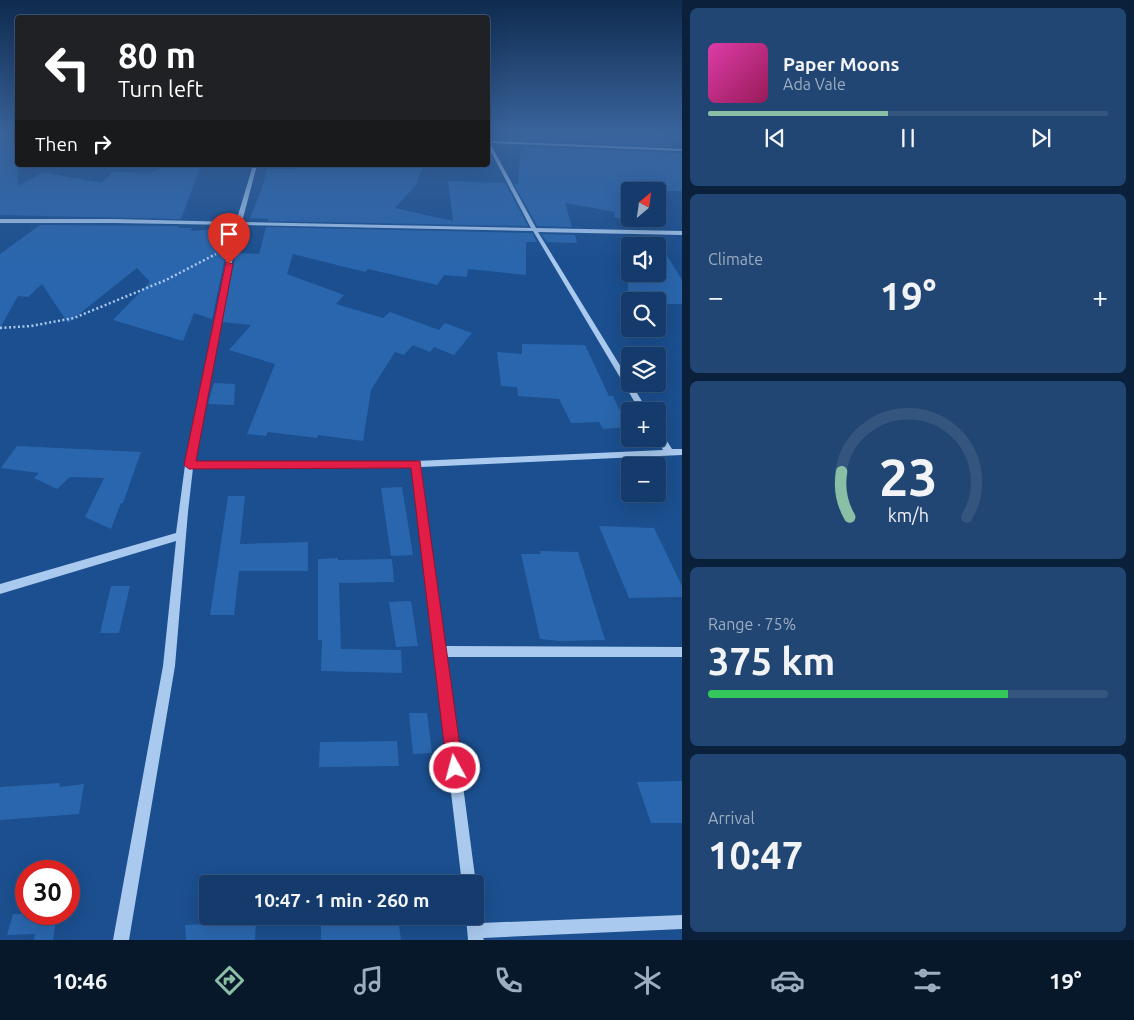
<!DOCTYPE html>
<meta charset="utf-8">
<style>
:root{--surface:#143b6b;--page:#214673;--text:#f1f3f6;--muted:#9dadc1;--line:#33557e;--accent:#8abfa5}
body{margin:0;font-family:Ubuntu,sans-serif;background:var(--page);color:var(--text);height:100vh;display:flex;flex-direction:column;font-size:19px;white-space:nowrap}
*{box-sizing:border-box;margin:0}
p{font-size:16px;color:var(--muted)}
.icon{flex:none;width:28px;height:28px;fill:none;stroke:currentColor;stroke-width:2;stroke-linecap:round;stroke-linejoin:round}
.map{position:relative;flex:1;overflow:hidden}
.panel{display:flex;flex-direction:column;gap:8px;padding:8px;background:#0b203b;width:452px}
.panel>*{flex:none}
.banner{position:absolute;left:15px;top:15px;width:475px;height:152px;border-radius:5px;box-shadow:0 5px 20px #0002,0 0 0 1px var(--line);background:#202124;color:#fff;overflow:hidden}
.needle{width:32px;rotate:29deg}
.buttons{position:absolute;left:621px;top:182px;display:grid;gap:10px}
.buttons a{display:grid;place-items:center;width:45px;height:45px;border-radius:5px;background:var(--surface);box-shadow:0 5px 20px #0002,0 0 0 1px var(--line);font-size:25px}
.speed{position:absolute;left:15px;top:860px;display:flex;gap:10px;font-size:25px;font-weight:700;text-align:center}
.speed>*{display:grid;place-content:center;width:65px;height:65px;border-radius:50%;background:var(--surface);box-shadow:0 5px 20px #0002,0 0 0 1px var(--line);line-height:1}
.speed .limit{border:8px solid #d22;background:#fff;color:#111}
.pin{position:absolute;display:grid;place-items:center;width:42px;height:42px;color:#fff;margin:-51px -21px;border-radius:50% 50% 50% 0;rotate:-45deg;box-shadow:0 0 5px #0007}
.pin .icon{rotate:45deg}
.me{position:absolute;width:55px;margin:-28px;rotate:353deg;stroke-linejoin:round;filter:drop-shadow(0 0 4px #0008)}
.turn{display:flex;align-items:center;gap:18px;height:105px;padding:0 20px;font-size:22px}
.turn .icon{width:65px;height:65px;stroke-width:2.5}
.turn b{display:block;font-size:35px;line-height:42px}
.then{display:flex;align-items:center;height:48px;padding:0 20px;background:#0003;gap:10px;font-size:19px}
.big{font-size:38px;font-weight:700;line-height:1.1}
.panel .card{flex:1;display:flex;flex-direction:column;justify-content:center;gap:8px;min-width:0;padding:0 18px;border-radius:8px;background:var(--page)}
.panel .dial{align-items:center;gap:0}
.dial svg{height:130px;overflow:visible;fill:none;stroke:var(--line);stroke-width:7;stroke-linecap:round;text-anchor:middle}
.dial text{fill:var(--text);stroke:none}
.song{display:flex;align-items:center;gap:15px}
.cover{width:60px;height:60px;border-radius:8px;background:linear-gradient(135deg,hsl(320 70% 55%),hsl(330 70% 35%))}
.played{height:5px;border-radius:2px;background:linear-gradient(90deg,var(--accent) 45%,var(--line) 45%)}
.keys{display:flex;justify-content:space-around;direction:ltr}
.heat{display:flex;justify-content:space-between;align-items:center;font-size:28px;direction:ltr}
.charge{height:8px;border-radius:4px;background:linear-gradient(90deg,#34c759 75%,var(--line) 0)}
.trip{position:absolute;left:199px;top:875px;width:285px;height:50px;border-radius:5px;background:var(--surface);box-shadow:0 5px 20px #0002,0 0 0 1px var(--line);font-weight:700;line-height:50px;text-align:center}
.tabs{display:flex;height:80px;justify-content:space-around;align-items:center;background:#08182b;color:var(--muted)}
.tabs .icon{width:35px;height:35px}
.tabs .on{color:var(--accent)}
.tabs b{font-size:22px;color:var(--text)}
main{display:flex;flex:1;min-height:0}
.map>svg:first-child{display:block}
.building{fill:#2a66ad;fill-rule:evenodd}
.lines{fill:none;stroke-linecap:round;stroke-linejoin:round}
.path{stroke:#a9c9ee;stroke-width:2.5;stroke-dasharray:2 2.5;stroke-linecap:butt}
.minor{fill:#a9c9ee;fill-rule:evenodd}
.route{fill:#e11d48;stroke:#92132f}
</style>
<main>
<div class="map">
<svg width="682" height="940" viewBox="0 0 682 940">
<rect width="100%" height="100%" fill="#1b4f8f"/>
<!-- building -->
<path class="building" d="M0,131H18V186L43,172L101,183L114,171L148,174L163,167L200,168L181,219L0,215Z
M524,131H658L673,147L522,141Z
M521,146L679,153L682,155V191H628L630,194V219H645L651,228H625L624,219L614,217L615,212L565,203L572,227L537,226L514,184H518Z
M296,165H424L416,185L395,208L453,221L448,181L505,183L528,226L268,221V219L250,218L261,191L267,169H296Z
M40,225L179,226L178,228H192L191,231L219,229L218,253H226L212,319L194,313L183,341L113,320L150,282L137,268L68,323L42,284L28,297L18,296L0,328V254Z
M266,227L532,233L537,242H526V275L468,269L467,277L444,275L437,285L368,269L365,272L293,254L287,274L344,295L336,304L383,318L390,312L439,330L445,323L472,333L454,355L434,347L430,352L413,345L404,355L395,352L371,390L363,441L318,435L317,438L268,432L266,436L247,434L275,364L229,350L251,325L222,322L236,253L259,254Z
M541,234L575,235L577,243L547,242Z
M625,236H655L682,280V304H658V301H630L629,304ZM630,246H658V274H630Z
M522,344L585,345L609,396H613L627,427L603,429L599,422L571,423L559,399L518,396L517,387L501,386L497,352L522,354Z
M214,383L235,384L234,405L208,404Z
M17,446L141,452L123,503H121L111,529L85,517L104,478L70,477L57,489L34,478L39,473L1,468Z
M402,487L413,555L391,556L381,488Z
M228,496H245L240,544L308,542V571H239L234,615H210Z
M599,526L654,528L682,586V597L629,598Z
M540,551L578,552L605,640L559,641L540,639L521,554H541Z
M338,558V560L392,559L394,582L339,583L341,649L401,650L402,673L321,671L322,640H318V559Z
M111,586H130L119,633H100Z
M411,601L418,646L396,647L389,602Z
M409,713H427L432,753L413,754Z
M397,741L399,766L319,767L320,742Z
M682,781V823H651L637,782Z
M60,783L59,787L84,784L79,814L0,820V787Z
M13,914H57L53,940H34L35,934L7,935Z
M321,916H398L401,940H321Z
M256,922L255,940H186L185,925Z"/>
<g class="lines">
<!-- path -->
<path class="path" d="M0,328L31,326L74,318L166,280L216,254"/>
<!-- minor -->
<path class="minor" d="M488,141L682,149V151L490,143L536,228L682,231V235L538,232L648,411H640L533,231L241,225L235,246L194,462L416,461L663,450L657,439L658,431L661,432L672,449H682V455L421,467L444,646L682,647V657H446L476,884L475,887V884H462L412,467L193,468L188,512L175,666L129,940H113L163,666L176,541L0,594V584L176,533L185,465L229,246L235,225L114,223H0V219H114L236,222L253,165H257L242,222L531,228L488,146Z
M475,909L478,911L481,923L682,915V929L483,938L484,940H468L466,916H475Z"/>
</g>
<!-- sky -->
<linearGradient id="sky" x2="0" y2="1"><stop stop-color="#0f2b4f"/><stop offset="0.5" stop-color="#39639b"/><stop offset="1" stop-color="#39639b" stop-opacity="0"/></linearGradient>
<rect width="682" height="262" fill="url(#sky)"/>
<!-- route -->
<path class="route" d="M226,262L233,264L196,461H420L463,768L461,773L455,776L449,773L447,768L411,468L189,469L184,465Z"/>
</svg>
<div class="buttons">
<a><svg class="needle" viewBox="-14 -14 28 28"><path d="M0-13l5 13h-10z" fill="#e53935"/><path d="M0 13l5-13h-10z" fill="#9dadc1"/></svg></a>
<a><svg class="icon" aria-label="sound" viewBox="0 0 24 24"><path d="M4 9h4l5-4v14l-5-4H4zM17 9q2 3 0 6"/></svg></a>
<a><svg class="icon" aria-label="search" viewBox="0 0 24 24"><circle cx="10" cy="10" r="6"/><path d="M15 15l6 6"/></svg></a>
<a><svg class="icon" aria-label="layers" viewBox="0 0 24 24"><path d="M12 4l9 5-9 5-9-5zM3 14l9 5 9-5"/></svg></a>
<a>+</a>
<a>−</a>
</div>
<div class="speed"><div class="limit">30</div></div>
<div class="pin" style="left:229px;top:264px;background:#d93025"><svg class="icon" aria-label="arrive" viewBox="0 0 24 24"><path d="M6 21V4h12l-3 4 3 4H6"/></svg></div>
<svg class="me" style="left:455px;top:768px" viewBox="-20 -20 40 40"><circle r="17" fill="#e11d48" stroke="#fff" stroke-width="3"/><path d="M0-11L8 9 0 5-8 9z" fill="#fff"/></svg>
<div class="trip">10:47 · 1 min · 260 m</div>
<div class="banner">
<div class="turn"><svg class="icon" aria-label="left" viewBox="0 0 24 24"><path d="M17 20v-9H6M10 6l-5 5 5 5"/></svg><div><b>80 m</b>Turn left</div></div>
<div class="then">Then<svg class="icon" aria-label="right" viewBox="0 0 24 24"><path d="M7 20v-9h11M14 6l5 5-5 5"/></svg></div>
</div>
</div>
<section class="panel">
<div class="card">
<div class="song"><i class="cover"></i><div><b>Paper Moons</b><p>Ada Vale</p></div></div>
<div class="played"></div>
<div class="keys"><svg class="icon" aria-label="previous" viewBox="0 0 24 24"><path d="M18 5L8 12l10 7zM5 5v14"/></svg><svg class="icon" aria-label="pause" viewBox="0 0 24 24"><path d="M8 5v14M16 5v14"/></svg><svg class="icon" aria-label="next" viewBox="0 0 24 24"><path d="M6 5l10 7-10 7zM19 5v14"/></svg></div>
</div>
<div class="card"><p>Climate</p>
<div class="heat"><a>−</a><b class="big">19°</b><a>+</a></div>
</div>
<div class="card dial"><svg viewBox="0 0 100 80">
<path d="M14 69A42 42 0 1 1 86 69"/>
<path d="M14 69A42 42 0 0 1 9 41" stroke="#8abfa5"/>
<text x="50" y="56" font-size="32" font-weight="700">23</text>
<text x="50" y="72" font-size="11">km/h</text>
</svg></div>
<div class="card"><p>Range · 75%</p><b class="big">375 km</b><div class="charge"></div></div>
<div class="card"><p>Arrival</p><b class="big">10:47</b></div>
</section>
</main>
<nav class="tabs">
<b>10:46</b>
<svg class="icon on" aria-label="directions" viewBox="0 0 24 24"><path d="M12 3l9 9-9 9-9-9zM9 14v-3h6M13 9l2 2-2 2"/></svg>
<svg class="icon" aria-label="music" viewBox="0 0 24 24"><path d="M9 18V5l10-2v13"/><circle cx="6" cy="18" r="3"/><circle cx="16" cy="16" r="3"/></svg>
<svg class="icon" aria-label="phone" viewBox="0 0 24 24"><path d="M5 4h4l2 5-3 2q2 4 5 5l2-3 5 2v4C11 20 4 13 5 4z"/></svg>
<svg class="icon" aria-label="climate" viewBox="0 0 24 24"><path d="M12 3v18M4 7l16 10M4 17L20 7"/></svg>
<svg class="icon" aria-label="car" viewBox="0 0 24 24"><path d="M5 17H2v-5l4-1 3-4h7l3 4 3 1v5h-3M9 17h6M6 11h13"/><circle cx="7" cy="17" r="2"/><circle cx="17" cy="17" r="2"/></svg>
<svg class="icon" aria-label="filters" viewBox="0 0 24 24"><path d="M4 7h16M4 17h16"/><circle cx="9" cy="7" r="2"/><circle cx="15" cy="17" r="2"/></svg>
<b>19°</b>
</nav>
